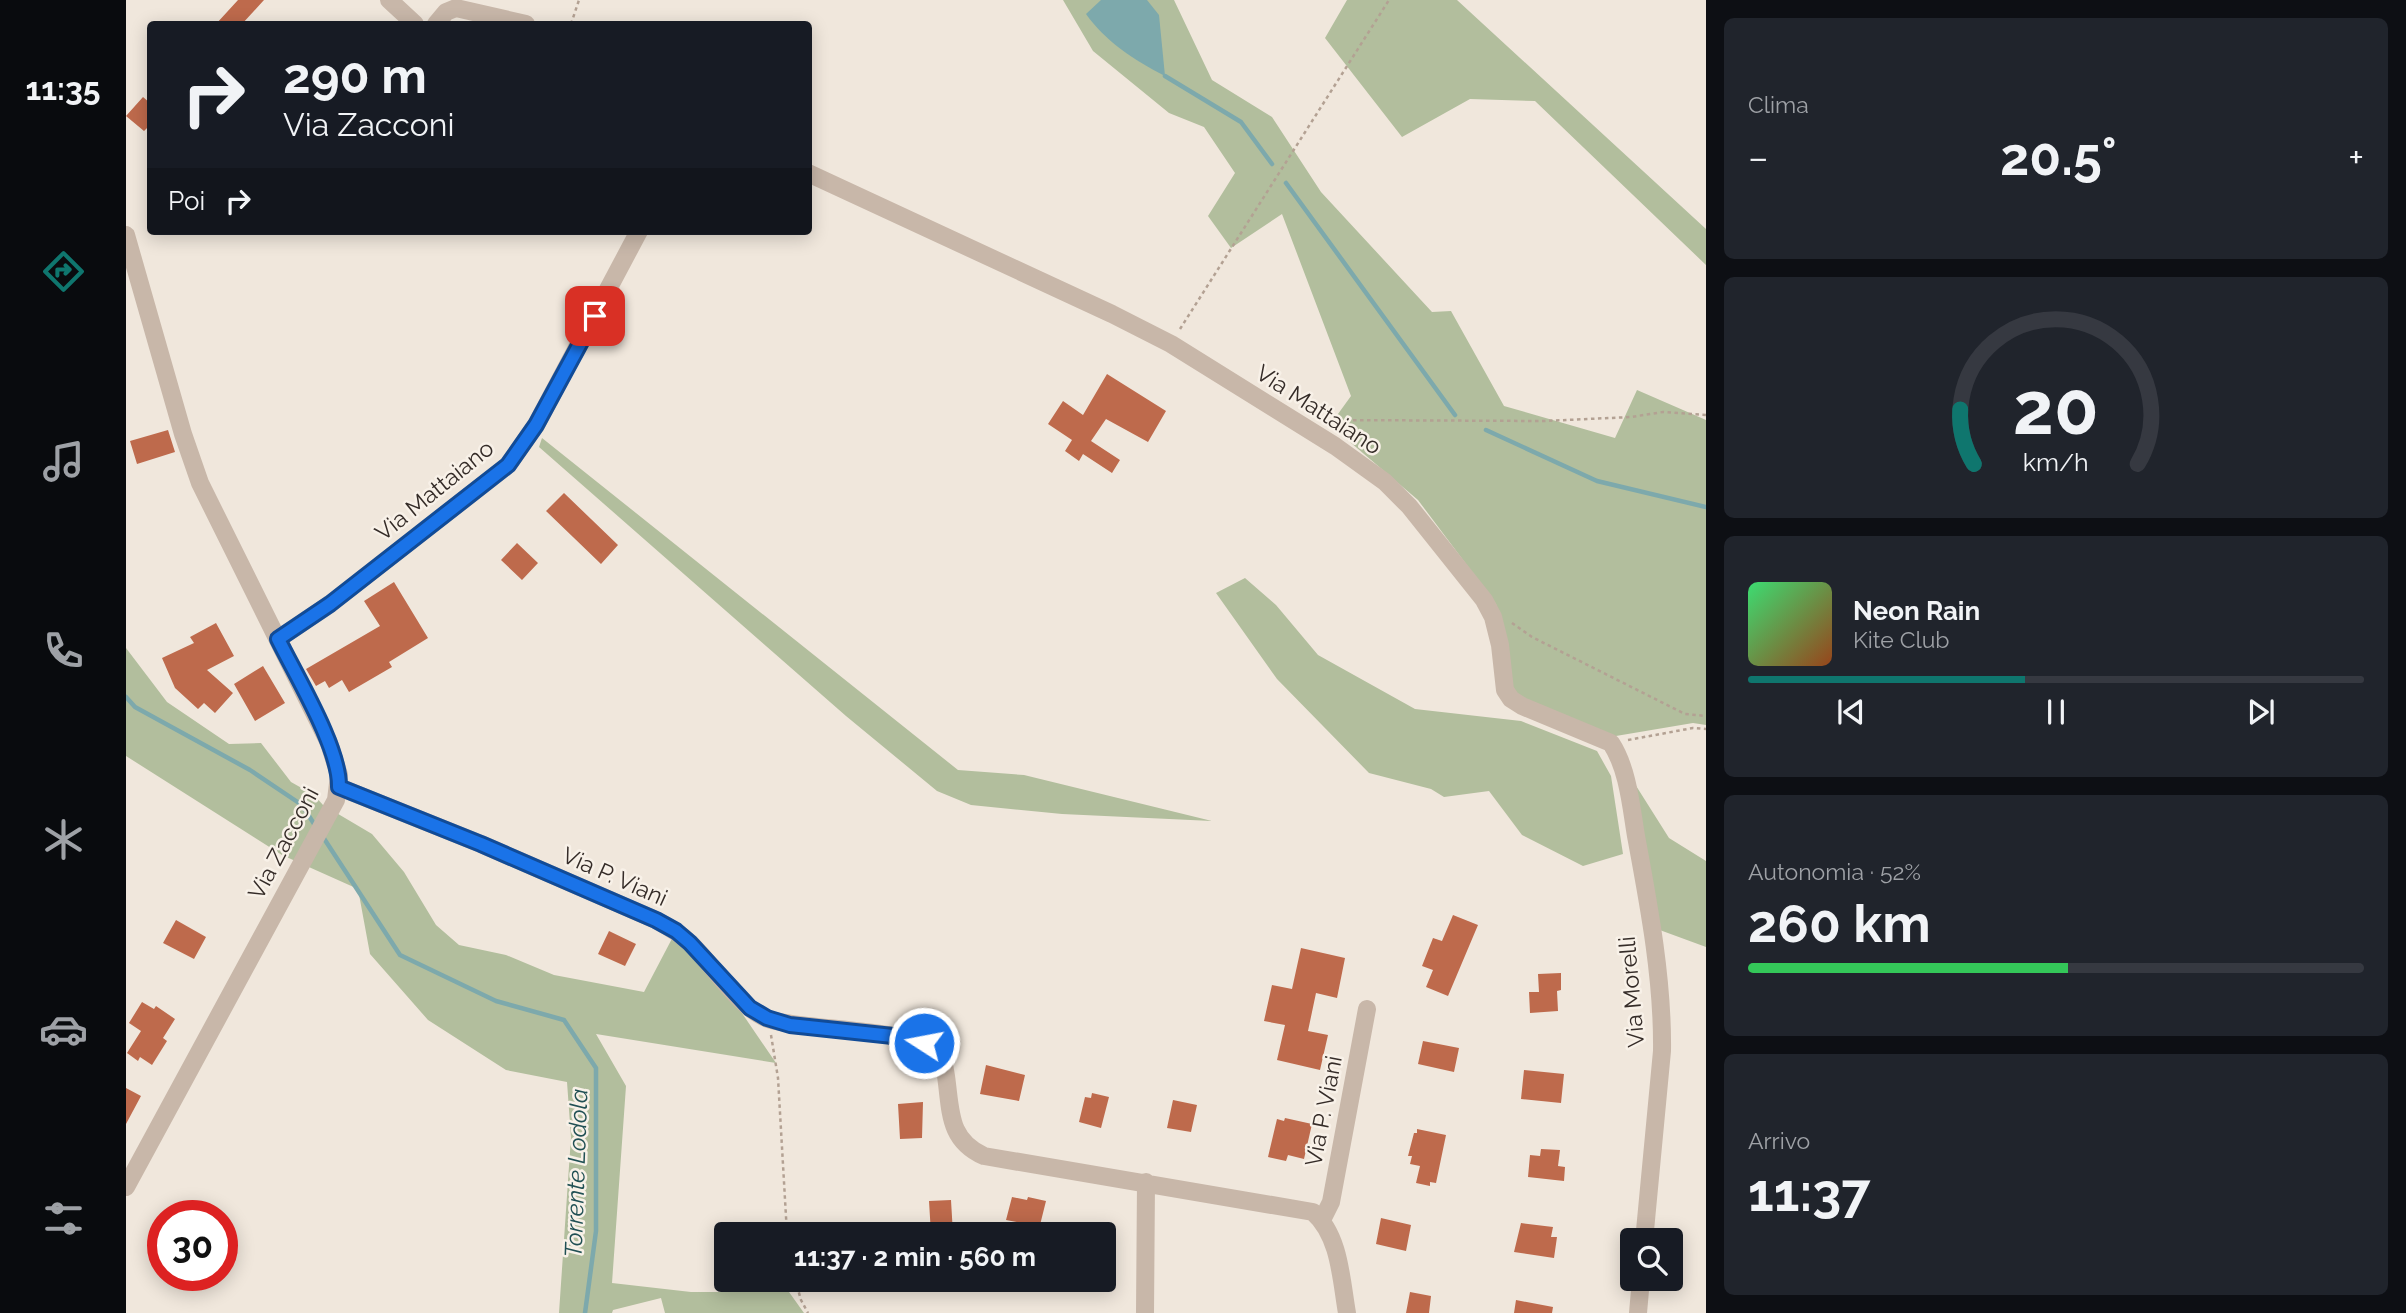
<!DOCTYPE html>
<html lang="it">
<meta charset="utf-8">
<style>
:root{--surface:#171b24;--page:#20242c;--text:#f1f3f6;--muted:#9ea1a6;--line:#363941;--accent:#0f766e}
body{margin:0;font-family:Raleway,sans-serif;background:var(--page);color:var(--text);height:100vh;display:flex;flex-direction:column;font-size:26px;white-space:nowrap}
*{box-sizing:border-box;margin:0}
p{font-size:23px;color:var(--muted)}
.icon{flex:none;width:38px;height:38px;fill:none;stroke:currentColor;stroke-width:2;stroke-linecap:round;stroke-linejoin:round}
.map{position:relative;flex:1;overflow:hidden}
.side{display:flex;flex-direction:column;gap:18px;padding:18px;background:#0d0f14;width:700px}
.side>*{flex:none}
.hud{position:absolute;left:21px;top:21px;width:665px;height:214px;border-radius:7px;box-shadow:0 4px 18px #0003;background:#171b24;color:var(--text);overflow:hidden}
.tools{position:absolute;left:1494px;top:1228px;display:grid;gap:14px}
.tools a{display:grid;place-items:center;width:63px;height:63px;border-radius:7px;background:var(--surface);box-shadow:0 4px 18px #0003;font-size:35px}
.speed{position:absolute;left:21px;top:1200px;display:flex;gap:14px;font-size:35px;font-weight:700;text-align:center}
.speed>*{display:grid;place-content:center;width:91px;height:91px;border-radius:50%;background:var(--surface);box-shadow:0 4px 18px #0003;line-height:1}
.speed .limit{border:10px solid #d22;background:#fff;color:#111}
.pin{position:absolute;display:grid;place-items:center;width:60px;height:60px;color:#fff;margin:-30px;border-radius:14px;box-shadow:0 4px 10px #0006}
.me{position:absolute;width:77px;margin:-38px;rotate:281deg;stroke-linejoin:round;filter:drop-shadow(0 0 5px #0008)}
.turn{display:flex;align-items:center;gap:24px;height:147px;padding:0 21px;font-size:32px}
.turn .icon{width:91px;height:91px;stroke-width:2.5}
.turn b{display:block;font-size:49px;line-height:60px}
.then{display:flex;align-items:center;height:66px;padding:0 21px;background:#0003;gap:14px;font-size:26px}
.big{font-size:52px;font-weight:700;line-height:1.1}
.side .widget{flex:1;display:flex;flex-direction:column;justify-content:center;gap:10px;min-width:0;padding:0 24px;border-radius:10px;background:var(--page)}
.side .dial{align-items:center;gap:0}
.dial svg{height:182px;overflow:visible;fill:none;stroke:var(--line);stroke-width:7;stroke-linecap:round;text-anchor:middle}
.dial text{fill:var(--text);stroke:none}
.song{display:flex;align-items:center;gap:21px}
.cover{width:84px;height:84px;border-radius:10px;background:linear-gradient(135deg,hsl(140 70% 55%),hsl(20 70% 35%))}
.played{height:7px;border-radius:4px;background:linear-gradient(90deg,var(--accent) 45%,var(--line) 45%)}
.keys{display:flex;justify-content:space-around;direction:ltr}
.heat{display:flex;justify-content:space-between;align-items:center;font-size:38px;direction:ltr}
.charge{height:10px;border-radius:5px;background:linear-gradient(90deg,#34c759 52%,var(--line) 0)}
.trip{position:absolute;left:588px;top:1222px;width:402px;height:70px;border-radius:7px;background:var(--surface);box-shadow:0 4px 18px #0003;font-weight:700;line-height:70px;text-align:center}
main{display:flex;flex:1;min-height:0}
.dock{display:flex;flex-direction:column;width:126px;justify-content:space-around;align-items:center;background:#090b0e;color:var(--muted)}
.dock .icon{width:49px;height:49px}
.dock .active{color:var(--accent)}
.dock b{font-size:32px;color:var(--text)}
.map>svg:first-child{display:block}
.green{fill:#b2be9d}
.water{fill:#7da9ac}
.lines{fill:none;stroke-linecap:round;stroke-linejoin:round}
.stream{stroke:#7da9ac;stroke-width:4.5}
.building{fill:#be6a4c}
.path{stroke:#b3a193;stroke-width:2.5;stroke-dasharray:3.5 3.5;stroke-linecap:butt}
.minor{stroke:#c8b7a9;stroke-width:18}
.route-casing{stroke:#114b97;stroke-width:18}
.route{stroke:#1a73e8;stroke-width:12}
.labels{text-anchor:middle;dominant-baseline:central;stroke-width:5;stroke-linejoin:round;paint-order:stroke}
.street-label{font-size:23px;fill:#352c28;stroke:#f8f1e8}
.water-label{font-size:24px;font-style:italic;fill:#205054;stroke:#f8f1e8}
</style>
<main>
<nav class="dock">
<b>11:35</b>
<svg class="icon active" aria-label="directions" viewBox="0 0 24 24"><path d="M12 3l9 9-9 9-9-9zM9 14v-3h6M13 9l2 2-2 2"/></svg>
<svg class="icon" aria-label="music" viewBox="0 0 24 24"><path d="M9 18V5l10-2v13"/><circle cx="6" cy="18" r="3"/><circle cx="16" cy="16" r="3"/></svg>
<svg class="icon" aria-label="phone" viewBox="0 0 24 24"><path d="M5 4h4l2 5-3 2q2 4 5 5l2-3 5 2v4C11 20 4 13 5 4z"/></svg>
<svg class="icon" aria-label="climate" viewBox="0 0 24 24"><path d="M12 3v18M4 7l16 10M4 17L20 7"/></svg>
<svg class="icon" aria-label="car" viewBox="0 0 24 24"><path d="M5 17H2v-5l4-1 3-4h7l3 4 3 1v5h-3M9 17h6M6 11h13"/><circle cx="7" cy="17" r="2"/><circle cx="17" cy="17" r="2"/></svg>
<svg class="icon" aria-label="filters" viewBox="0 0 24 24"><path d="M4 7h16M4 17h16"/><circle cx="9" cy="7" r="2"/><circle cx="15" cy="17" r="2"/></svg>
</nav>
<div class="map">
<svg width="1580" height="1313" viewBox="0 0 1580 1313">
<rect width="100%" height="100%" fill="#f0e7dc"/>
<!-- green -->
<path class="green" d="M937,0H1048L1086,80L1146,117L1195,192L1306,312L1325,311L1378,406L1489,438L1511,390L1580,420V725L1567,723L1484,737L1391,700L1383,682L1370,604L1292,500L1204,425L1225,396L1156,214L1105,248L1082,216L1109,173L1078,127L1043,113L967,51Z
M1221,0H1331L1580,229V265L1409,101L1344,99L1276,137L1199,38Z
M416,438L832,770L898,775L1086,821L936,814L845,805L811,791L720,716L413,447Z
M1119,578L1150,605L1192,655L1289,709L1395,721L1471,751L1485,776L1497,854L1457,866L1396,835L1363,791L1318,797L1305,789L1243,773L1151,679L1090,593Z
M0,648L41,702L103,744L135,743L165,782L188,795L197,805L246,834L278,872L310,925L333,945L380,955L428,975L518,992L550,931L579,959L650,1063L470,1034L500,1086L486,1283L565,1292H663L678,1313H539L535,1298L487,1310L486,1313H433L445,1137L441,1082L380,1070L302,1020L244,954L232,889L156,855L0,756Z
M1507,781L1543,838L1580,861V947L1531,929Z"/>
<!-- water -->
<path class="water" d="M975,0H1021L1033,15L1039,76C1008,60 980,42 960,14Z"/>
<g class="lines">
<!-- stream -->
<path class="stream" d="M1039,76L1115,122L1146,164
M1160,183L1329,415
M1360,430L1471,481L1580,507
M0,697L9,707L124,770L176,805L190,827
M197,837L274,955L370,1001L438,1020L470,1068V1231L459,1313"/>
</g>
<!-- building -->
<path class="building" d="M112,0H138L116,24H90Z
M17,97L24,103V125L18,131L0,116Z
M981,374L1040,411L1022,442L980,419L965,441L994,460L986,473L957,454L953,461L939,451L946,440L922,424L937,401L957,415Z
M42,430L49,452L11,464L4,441Z
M438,493L492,545L475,564L420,511Z
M391,543L412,563L396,580L375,560Z
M268,582L302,638L263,662L266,667L223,692L216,680L203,688L199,681L190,686L180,669L254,626L238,601Z
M90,623L108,656L81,670L107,693L89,713L78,703L72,709L49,688L36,658L68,643L64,637Z
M137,666L159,703L129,721L108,684Z
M1327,915L1352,925L1322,996L1300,987L1307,970L1296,966L1307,938L1316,941Z
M50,920L80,937L68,959L37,943Z
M483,931L510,944L499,966L472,954Z
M1175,948L1219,958L1211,998L1190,993L1182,1031L1202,1035L1194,1070L1151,1060L1159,1025L1138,1021L1146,985L1166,989Z
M1435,973V990L1431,991L1432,1011L1404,1013L1403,992H1413L1412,974Z
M16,1002L28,1009L30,1006L49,1019L37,1038L41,1041L26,1065L14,1057L12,1061L1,1053L15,1031L3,1023Z
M1297,1041L1333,1048L1328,1072L1292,1064Z
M860,1065L899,1075L893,1101L854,1094Z
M1398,1070L1438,1074L1435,1103L1395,1099Z
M0,1088L15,1096L0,1124Z
M966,1093L983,1097L975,1128L953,1122L959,1097L965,1098Z
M1047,1100L1071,1105L1065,1132L1041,1128Z
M797,1102L796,1138L774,1139L772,1104Z
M1159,1118L1186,1124L1178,1159L1162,1155L1160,1161L1142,1157L1151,1119L1158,1121Z
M1291,1129L1320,1135L1310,1183L1304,1182V1186L1290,1183L1294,1166L1284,1164L1286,1156H1282L1288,1133H1291Z
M1415,1149L1434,1150L1432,1166L1439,1167L1438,1181L1402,1177L1404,1155L1414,1156Z
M886,1197L901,1200L902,1197L920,1201L912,1233L895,1229L896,1223L880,1220Z
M825,1200L827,1234H805L803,1201Z
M1255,1218L1285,1225L1280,1251L1250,1244Z
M1395,1223L1427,1227L1425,1237H1431L1428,1258L1388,1252Z
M978,1242L990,1244L987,1280H978Z
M1284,1292L1305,1296L1303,1313H1280Z
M1390,1300L1427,1307L1426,1313H1388Z"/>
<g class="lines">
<!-- path -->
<path class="path" d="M445,24L453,0
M1054,329L1263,0
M1199,420L1418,421L1505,417L1537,412L1580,415
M1386,623L1406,637L1559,714L1580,716
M1502,740L1567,728L1580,729
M645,1035L652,1078L661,1234
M669,1279L675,1300L682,1313"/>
<!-- minor -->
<path class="minor" d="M263,0L289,24
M310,24L320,12L330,8L400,24
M682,173L986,314L1045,344L1209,446L1259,482L1283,506L1358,600L1367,617L1374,645L1379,690L1385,699L1396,706L1485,743C1502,769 1505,806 1510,836C1523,906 1537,980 1536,1051L1518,1241
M0,235L57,434L74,483L203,743L213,775L210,800L0,1187
M152,639L204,604L382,465L410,425L513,231
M213,787L355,844L530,920C543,927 555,934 565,944C588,966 615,1011 645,1020C680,1030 792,1030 811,1051C816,1057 819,1068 820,1076C825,1111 822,1140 858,1156L1187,1212C1214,1236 1215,1279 1221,1313
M1196,1220L1205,1202L1241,1009
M1019,1313L1020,1182
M1512,1313L1515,1279"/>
</g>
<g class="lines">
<defs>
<path id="route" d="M469,316L410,425L382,465L204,604L152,639C170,676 214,748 213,787L355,844L530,920L550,931L564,943L624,1008L641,1018L664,1025L776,1037L798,1043"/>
</defs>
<!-- route casing -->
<use href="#route" class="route-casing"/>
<!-- route -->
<use href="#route" class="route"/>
</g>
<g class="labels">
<!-- street labels -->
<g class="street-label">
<text transform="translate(1193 409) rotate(33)">Via Mattaiano</text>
<text transform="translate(308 490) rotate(-39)">Via Mattaiano</text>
<text transform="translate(157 843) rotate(-62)">Via Zacconi</text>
<text transform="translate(489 876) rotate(24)">Via P. Viani</text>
<text transform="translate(1505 992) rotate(-95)">Via Morelli</text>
<text transform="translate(1197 1111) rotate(-79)">Via P. Viani</text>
</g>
<!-- water labels -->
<g class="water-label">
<text transform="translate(450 1173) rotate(-88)">Torrente Lodola</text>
</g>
</g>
</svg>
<div class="tools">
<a><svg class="icon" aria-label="search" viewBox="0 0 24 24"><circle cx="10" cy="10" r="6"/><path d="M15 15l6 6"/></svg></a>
</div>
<div class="speed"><div class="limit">30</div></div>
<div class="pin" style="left:469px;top:316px;background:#d93025"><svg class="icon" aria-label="arrive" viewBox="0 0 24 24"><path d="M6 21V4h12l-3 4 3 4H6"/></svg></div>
<svg class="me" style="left:798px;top:1043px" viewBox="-20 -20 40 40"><circle r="17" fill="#1a73e8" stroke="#fff" stroke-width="3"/><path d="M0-11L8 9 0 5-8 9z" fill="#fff"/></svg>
<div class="trip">11:37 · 2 min · 560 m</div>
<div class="hud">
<div class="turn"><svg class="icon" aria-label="right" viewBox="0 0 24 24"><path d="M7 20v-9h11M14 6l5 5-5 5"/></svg><div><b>290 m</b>Via Zacconi</div></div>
<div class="then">Poi<svg class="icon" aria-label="right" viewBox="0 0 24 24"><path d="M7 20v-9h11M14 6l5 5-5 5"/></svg></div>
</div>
</div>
<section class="side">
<div class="widget"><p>Clima</p>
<div class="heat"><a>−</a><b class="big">20.5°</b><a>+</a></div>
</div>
<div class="widget dial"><svg viewBox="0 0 100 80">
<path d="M14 69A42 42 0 1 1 86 69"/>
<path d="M14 69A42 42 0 0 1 8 45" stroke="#0f766e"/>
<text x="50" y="56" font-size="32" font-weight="700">20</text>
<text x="50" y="72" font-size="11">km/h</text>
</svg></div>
<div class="widget">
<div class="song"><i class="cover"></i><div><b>Neon Rain</b><p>Kite Club</p></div></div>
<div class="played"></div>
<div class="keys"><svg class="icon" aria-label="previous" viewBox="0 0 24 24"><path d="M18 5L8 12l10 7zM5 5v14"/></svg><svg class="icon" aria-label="pause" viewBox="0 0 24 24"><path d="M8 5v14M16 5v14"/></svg><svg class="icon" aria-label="next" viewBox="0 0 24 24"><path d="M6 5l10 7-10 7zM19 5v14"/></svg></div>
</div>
<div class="widget"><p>Autonomia · 52%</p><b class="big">260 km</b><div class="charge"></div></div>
<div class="widget"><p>Arrivo</p><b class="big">11:37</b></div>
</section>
</main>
